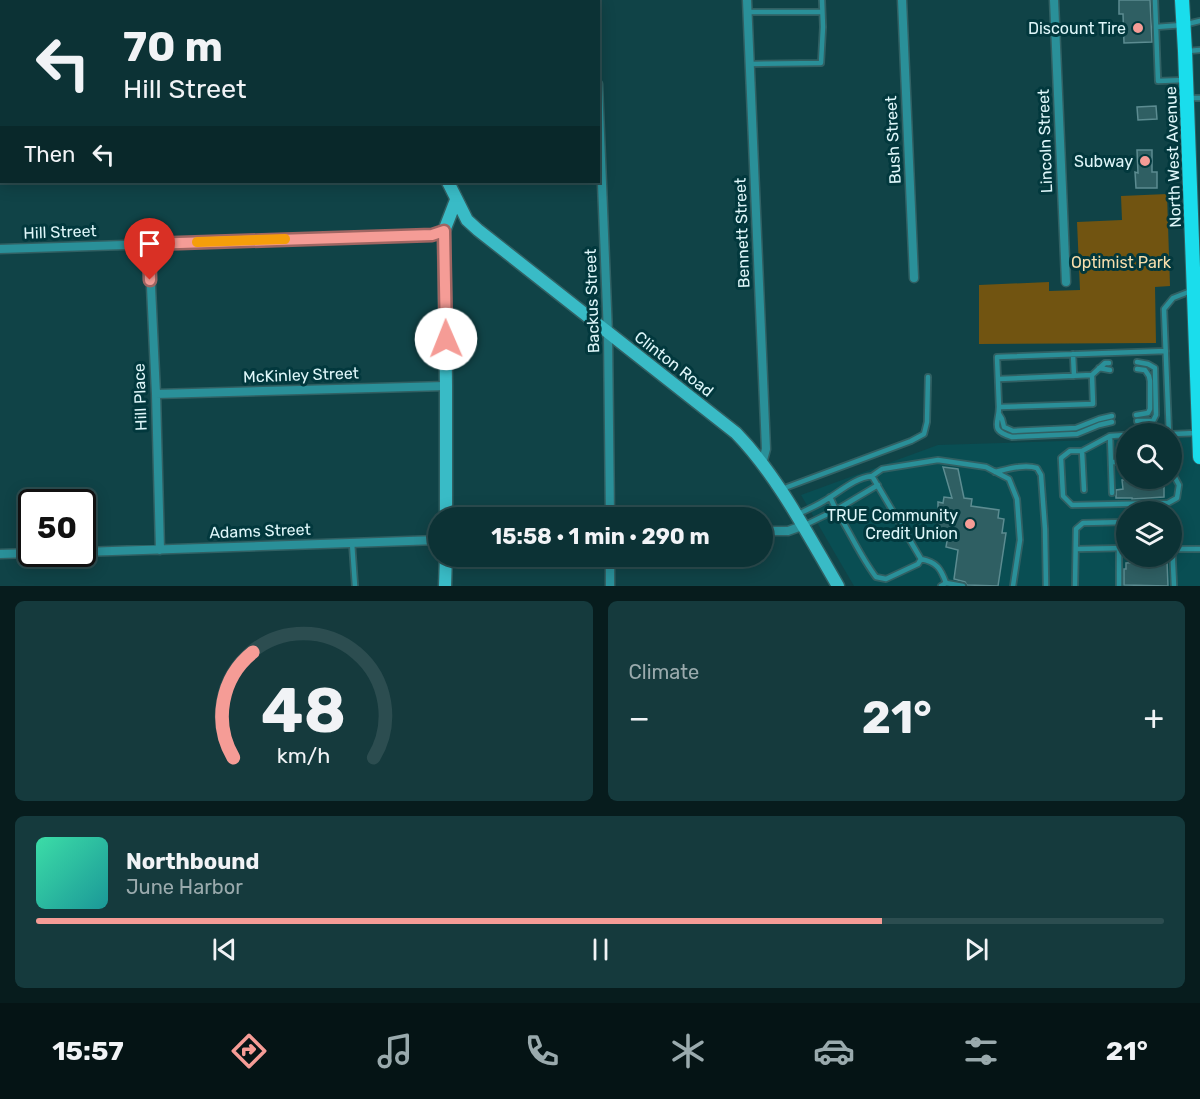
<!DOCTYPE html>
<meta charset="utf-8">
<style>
:root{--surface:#0c3235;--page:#153a3d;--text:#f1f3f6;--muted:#9aaaad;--line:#2c4d50;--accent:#f59c96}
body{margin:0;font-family:Rubik,sans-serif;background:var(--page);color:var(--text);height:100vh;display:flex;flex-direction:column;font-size:22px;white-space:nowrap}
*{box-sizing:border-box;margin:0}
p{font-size:20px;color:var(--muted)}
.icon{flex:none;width:33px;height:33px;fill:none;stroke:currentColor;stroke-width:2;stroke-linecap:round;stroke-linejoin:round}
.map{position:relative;height:586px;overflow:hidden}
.panel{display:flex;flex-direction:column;gap:15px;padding:15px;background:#071c1d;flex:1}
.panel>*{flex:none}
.top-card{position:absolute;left:0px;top:0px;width:600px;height:183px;box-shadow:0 3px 15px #0003,0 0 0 2px var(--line);background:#0c3235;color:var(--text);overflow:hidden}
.fabs{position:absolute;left:1116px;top:423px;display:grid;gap:12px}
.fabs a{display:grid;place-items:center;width:66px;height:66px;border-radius:50%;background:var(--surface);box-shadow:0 3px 15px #0003,0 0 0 2px var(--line);font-size:30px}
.speed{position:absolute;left:18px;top:489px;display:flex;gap:12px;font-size:30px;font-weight:700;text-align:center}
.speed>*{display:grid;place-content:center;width:78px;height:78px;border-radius:50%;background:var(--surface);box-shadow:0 3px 15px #0003,0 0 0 2px var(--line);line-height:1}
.speed .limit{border:3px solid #111;border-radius:9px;background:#fff;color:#111}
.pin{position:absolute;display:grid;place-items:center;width:51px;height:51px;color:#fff;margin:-62px -26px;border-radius:50% 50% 50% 0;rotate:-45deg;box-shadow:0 0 6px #0007}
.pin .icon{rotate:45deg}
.me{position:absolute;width:66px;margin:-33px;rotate:359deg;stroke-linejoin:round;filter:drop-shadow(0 0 4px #0008)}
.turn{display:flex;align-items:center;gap:21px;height:126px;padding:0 24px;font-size:27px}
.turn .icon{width:78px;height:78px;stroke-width:2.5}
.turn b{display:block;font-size:42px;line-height:51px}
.then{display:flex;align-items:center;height:57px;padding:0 24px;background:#0003;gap:12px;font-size:22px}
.big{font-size:45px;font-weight:700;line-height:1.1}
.panel .card{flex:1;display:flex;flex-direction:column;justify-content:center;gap:9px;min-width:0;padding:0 21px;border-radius:9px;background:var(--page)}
.panel .dial{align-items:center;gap:0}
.dial svg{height:156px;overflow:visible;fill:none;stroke:var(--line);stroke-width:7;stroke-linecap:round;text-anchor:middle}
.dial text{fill:var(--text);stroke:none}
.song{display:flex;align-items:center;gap:18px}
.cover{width:72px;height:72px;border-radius:9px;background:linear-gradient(135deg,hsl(160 70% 55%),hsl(180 70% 35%))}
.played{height:6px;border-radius:3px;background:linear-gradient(90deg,var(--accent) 75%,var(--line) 75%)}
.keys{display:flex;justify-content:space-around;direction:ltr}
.heat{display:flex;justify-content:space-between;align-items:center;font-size:33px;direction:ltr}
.panel .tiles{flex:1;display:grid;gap:15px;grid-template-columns:1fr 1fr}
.card:last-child{grid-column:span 2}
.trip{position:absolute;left:428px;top:507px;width:345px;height:60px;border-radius:30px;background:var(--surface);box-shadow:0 3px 15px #0003,0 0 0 2px var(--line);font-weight:700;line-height:60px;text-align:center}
.tabs{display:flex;height:96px;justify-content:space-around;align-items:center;background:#051415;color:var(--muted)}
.tabs .icon{width:42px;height:42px}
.tabs .current{color:var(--accent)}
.tabs b{font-size:27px;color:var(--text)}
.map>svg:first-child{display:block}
.built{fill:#094e53;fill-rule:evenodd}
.green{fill:#715411}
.building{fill:#2f5f63;stroke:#5c8c91;stroke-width:1.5}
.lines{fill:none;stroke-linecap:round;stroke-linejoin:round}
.lane-casing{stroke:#316063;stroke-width:8}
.street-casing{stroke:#316063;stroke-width:11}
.secondary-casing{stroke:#316063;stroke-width:15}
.primary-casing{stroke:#316063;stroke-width:16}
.lane{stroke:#2a9099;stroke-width:4.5}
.street{stroke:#2a9099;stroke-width:8}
.secondary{stroke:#39bbc6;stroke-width:12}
.primary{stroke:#1addec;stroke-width:14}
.route-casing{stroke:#9f6562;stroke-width:15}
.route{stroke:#f59c96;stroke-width:10}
.slow{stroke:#f59e0b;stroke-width:10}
.poi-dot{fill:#f59c96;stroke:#02383d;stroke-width:2}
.labels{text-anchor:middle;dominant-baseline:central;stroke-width:6;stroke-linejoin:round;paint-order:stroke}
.poi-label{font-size:16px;fill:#def6f9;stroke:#02383d;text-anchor:end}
.street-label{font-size:16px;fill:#def6f9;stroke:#02383d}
.park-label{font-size:16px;fill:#f7dead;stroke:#02383d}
</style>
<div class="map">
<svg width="1200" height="586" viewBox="0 0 1200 586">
<rect width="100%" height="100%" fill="#104347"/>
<!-- built -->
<path class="built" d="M1200,437V586H854L801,495L938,445L1126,439V478H1172V438ZM1126,512H1172V556H1126Z"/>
<!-- green -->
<path class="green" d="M1167,194L1170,286L1155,287L1156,343L979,344V285L1049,282V291L1080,290L1077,222L1122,220L1121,196Z"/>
<!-- building -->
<path class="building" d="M1119,0H1150L1152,42L1124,43L1123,14H1119Z
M1156,106L1157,119L1138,120L1137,107Z
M1137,150H1152V172H1157V188H1136L1135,172L1138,173Z
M943,467L958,469L964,498L972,499L971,506L999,510L998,518L1004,519L1002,533H1006L998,586L967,585L965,582L954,579L958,550L946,547L947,541L938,531L941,529L932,518L938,513V502L943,503L944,497L952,498Z
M1145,479V481L1164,480V497L1132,499V498H1116V490L1123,489L1122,480Z
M1167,561L1168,586L1124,585V569H1126V563Z"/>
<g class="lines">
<defs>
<path id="lane" d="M69,0V2
M210,0V2
M1155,0L1158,81L1185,80
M747,12H821
M1156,27L1183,25L1200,21
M1188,51L1200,50
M750,64L821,63L823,27L822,0
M1188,98H1200
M1073,354L1074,376
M1099,368L1110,370
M1092,375L1105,363H1109
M998,379L1092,375L1093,404L999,407L997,357L1166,351
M999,407C999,424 989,430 1012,437L1077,434L1099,425L1112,422
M999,414L1002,419L1004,427L1013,431L1076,428L1099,419L1112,416
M1136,415L1148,413L1150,409V381L1149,376L1145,370L1137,369
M1137,421H1153L1156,415L1155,368L1148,364L1137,362
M1169,434L1164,309L1173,298L1191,291
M1172,434L1197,433
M1110,436L1112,493
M1082,451H1070L1061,458L1063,496L1072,505L1168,503L1177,498L1179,485L1172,472
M1111,462H1126
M995,472C1008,469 1024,464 1037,468L1041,475L1045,529L1046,586
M872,476L882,469L938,460L986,467L1009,479L1017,499L1020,540L1013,586
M782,489L911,441L924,434L927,422L928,377
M1084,490L1082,451L1110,436L1126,435
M830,497L836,510L878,485
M798,514C807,510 816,506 824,501C840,492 854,478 872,476L921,559L918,564L886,579L876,577C860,556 850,532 836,510L805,525
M1172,542L1174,586
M352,543L355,586
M1119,548V586
M1076,549L1126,548
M1172,549H1200
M921,559C937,562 941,569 946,583L941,586
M946,583L963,586
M1075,586L1076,529L1083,523L1126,522"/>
<path id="street" d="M595,0V2
M747,0L766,449L762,464
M902,0L914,278
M1054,0L1066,282
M598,84L608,334L610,518
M149,244L156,394L160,550
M0,249L432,235L444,231
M156,394L446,386
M762,531H788L802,526
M82,552L438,540
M0,554L32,553
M610,586V556"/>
<path id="secondary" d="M365,0L366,2
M448,182L467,220L478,230L736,433C777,475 808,535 838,586
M446,518V386L444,231L456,200
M445,586L446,556"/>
<path id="primary" d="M1182,0L1185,51L1200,457"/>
</defs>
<!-- lane casing -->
<use href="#lane" class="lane-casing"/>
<!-- street casing -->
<use href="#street" class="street-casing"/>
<!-- secondary casing -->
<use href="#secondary" class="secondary-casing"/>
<!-- primary casing -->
<use href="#primary" class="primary-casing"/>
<!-- lane -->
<use href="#lane" class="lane"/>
<!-- street -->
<use href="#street" class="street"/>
<!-- secondary -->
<use href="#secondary" class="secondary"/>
<!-- primary -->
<use href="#primary" class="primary"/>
</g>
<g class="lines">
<defs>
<path id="route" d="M150,280L149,244L432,235L444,231L446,339"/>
</defs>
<!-- route casing -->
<use href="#route" class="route-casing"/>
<!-- route -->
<use href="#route" class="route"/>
<!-- slow -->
<path class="slow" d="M197,242L285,239"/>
</g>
<!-- markers -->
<g class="poi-dot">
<circle cx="1138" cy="28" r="6"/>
<circle cx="1145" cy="161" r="6"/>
<circle cx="970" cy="524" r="6"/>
</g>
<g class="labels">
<!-- poi labels -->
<g class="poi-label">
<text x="1126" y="28">Discount Tire</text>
<text x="1133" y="161">Subway</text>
<text x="958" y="515">TRUE Community<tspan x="958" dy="18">Credit Union</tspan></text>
</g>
<!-- street labels -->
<g class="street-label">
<text transform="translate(893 140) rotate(-93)">Bush Street</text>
<text transform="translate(1045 141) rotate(-92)">Lincoln Street</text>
<text transform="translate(1173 157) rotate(-92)">North West Avenue</text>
<text transform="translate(60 232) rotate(-2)">Hill Street</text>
<text transform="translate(742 233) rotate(-92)">Bennett Street</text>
<text transform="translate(592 301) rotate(-92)">Backus Street</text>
<text transform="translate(674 364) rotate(38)">Clinton Road</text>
<text transform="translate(301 375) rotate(-2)">McKinley Street</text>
<text transform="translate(140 397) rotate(-92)">Hill Place</text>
<text transform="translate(260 531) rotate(-2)">Adams Street</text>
</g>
<!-- park labels -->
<g class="park-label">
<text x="1121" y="262">Optimist Park</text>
</g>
</g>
</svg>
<div class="fabs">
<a><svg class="icon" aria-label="search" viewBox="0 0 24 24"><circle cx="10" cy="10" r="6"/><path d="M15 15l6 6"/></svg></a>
<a><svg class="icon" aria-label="layers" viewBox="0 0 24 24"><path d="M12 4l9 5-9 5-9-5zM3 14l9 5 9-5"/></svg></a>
</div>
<div class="speed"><div class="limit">50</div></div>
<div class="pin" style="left:150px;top:280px;background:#d93025"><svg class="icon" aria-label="arrive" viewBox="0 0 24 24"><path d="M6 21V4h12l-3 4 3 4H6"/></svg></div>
<svg class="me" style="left:446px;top:339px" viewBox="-20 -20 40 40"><circle r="19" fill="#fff"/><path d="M0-13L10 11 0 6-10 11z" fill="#f59c96"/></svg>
<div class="trip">15:58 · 1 min · 290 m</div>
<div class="top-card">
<div class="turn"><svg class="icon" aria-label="left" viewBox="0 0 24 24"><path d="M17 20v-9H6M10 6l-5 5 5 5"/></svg><div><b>70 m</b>Hill Street</div></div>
<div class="then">Then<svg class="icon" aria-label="left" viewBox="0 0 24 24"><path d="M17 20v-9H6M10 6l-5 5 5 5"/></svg></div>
</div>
</div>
<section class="panel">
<div class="tiles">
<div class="card dial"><svg viewBox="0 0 100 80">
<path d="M14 69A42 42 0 1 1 86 69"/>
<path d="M14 69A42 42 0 0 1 24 15" stroke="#f59c96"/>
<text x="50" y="56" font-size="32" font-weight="700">48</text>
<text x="50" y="72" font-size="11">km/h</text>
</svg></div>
<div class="card"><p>Climate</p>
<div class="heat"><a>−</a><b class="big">21°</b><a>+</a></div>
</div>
<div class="card">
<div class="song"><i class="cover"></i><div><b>Northbound</b><p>June Harbor</p></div></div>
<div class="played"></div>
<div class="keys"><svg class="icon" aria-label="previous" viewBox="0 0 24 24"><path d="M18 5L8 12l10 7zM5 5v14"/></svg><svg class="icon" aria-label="pause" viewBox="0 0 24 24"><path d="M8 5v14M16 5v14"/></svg><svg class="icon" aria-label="next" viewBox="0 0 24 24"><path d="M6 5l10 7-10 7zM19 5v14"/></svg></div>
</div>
</div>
</section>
<nav class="tabs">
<b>15:57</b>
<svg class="icon current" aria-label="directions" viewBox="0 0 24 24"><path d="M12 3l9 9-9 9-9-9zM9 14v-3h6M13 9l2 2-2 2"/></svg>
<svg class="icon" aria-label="music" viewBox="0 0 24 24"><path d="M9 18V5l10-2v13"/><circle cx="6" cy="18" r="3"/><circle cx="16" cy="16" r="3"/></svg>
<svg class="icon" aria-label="phone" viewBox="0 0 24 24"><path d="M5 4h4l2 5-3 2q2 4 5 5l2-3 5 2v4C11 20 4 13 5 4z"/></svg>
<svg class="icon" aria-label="climate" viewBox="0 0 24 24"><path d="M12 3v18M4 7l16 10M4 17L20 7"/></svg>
<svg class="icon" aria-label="car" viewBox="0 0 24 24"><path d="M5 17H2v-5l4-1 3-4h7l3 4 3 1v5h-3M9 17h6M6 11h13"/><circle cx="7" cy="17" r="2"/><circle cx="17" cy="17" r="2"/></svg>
<svg class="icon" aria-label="filters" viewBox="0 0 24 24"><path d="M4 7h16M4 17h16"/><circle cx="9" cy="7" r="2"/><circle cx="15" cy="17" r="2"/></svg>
<b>21°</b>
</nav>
